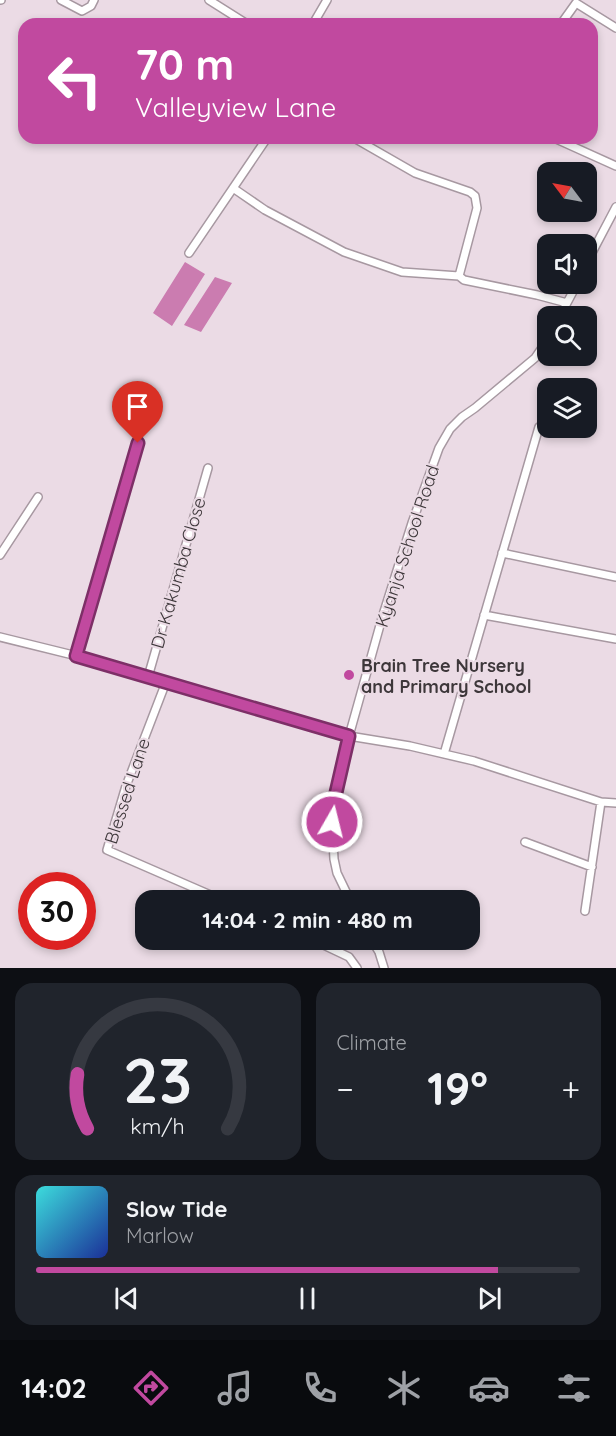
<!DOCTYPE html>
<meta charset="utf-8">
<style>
:root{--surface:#171b24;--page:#20242c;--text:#f1f3f6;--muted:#9ea1a6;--line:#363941;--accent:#c1499f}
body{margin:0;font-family:Quicksand,sans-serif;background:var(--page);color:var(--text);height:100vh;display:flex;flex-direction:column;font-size:22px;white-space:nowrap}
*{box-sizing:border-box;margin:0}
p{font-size:20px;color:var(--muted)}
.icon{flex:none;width:33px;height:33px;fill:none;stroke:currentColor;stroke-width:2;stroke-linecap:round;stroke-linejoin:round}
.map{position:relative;height:968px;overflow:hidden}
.panel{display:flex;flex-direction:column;gap:15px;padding:15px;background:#0d0f14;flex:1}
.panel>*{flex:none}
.guide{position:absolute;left:18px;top:18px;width:580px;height:126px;border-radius:18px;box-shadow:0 3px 9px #0003;background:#c1499f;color:#fff;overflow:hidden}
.needle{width:39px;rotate:302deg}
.buttons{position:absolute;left:537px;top:162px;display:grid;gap:12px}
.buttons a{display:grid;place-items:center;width:60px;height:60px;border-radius:12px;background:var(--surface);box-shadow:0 3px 9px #0003;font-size:30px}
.speed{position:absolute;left:18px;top:872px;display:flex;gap:12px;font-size:30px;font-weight:700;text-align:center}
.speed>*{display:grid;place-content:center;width:78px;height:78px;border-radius:50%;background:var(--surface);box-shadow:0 3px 9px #0003;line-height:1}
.speed .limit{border:9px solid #d22;background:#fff;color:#111}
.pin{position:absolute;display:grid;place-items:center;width:51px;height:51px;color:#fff;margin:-62px -26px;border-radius:50% 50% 50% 0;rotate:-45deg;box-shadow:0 0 6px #0007}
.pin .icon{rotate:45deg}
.me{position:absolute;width:66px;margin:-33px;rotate:8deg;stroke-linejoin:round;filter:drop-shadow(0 0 4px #0008)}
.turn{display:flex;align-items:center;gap:21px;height:126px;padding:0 18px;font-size:27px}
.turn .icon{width:78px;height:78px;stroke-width:2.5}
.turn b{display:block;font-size:42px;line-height:51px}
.big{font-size:45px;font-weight:800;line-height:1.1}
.panel .tile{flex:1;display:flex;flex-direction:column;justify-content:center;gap:9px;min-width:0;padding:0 21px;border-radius:18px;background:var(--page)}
.panel .dial{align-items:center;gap:0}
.dial svg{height:156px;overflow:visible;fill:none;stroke:var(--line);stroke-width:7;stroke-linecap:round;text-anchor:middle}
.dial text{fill:var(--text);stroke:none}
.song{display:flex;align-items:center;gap:18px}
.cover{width:72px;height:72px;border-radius:9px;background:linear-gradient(135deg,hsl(180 70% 55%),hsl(230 70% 35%))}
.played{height:6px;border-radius:3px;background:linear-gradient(90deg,var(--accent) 85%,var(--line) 85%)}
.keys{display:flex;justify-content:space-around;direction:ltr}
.heat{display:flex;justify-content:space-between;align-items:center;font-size:33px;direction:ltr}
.panel .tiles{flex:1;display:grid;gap:15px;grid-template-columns:1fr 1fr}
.tile:last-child{grid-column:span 2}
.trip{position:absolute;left:135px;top:890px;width:345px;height:60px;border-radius:18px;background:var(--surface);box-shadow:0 3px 9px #0003;font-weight:800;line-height:60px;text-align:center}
.dock{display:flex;height:96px;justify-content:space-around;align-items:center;background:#090b0e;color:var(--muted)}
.dock .icon{width:42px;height:42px}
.dock .on{color:var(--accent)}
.dock b{font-size:27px;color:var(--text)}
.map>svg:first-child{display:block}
.water{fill:#cb7cb0}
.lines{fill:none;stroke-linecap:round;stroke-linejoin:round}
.street-casing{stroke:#a798a1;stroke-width:10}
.street{stroke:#fff;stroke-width:7}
.route-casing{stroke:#7d2f67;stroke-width:15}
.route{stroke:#c1499f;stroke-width:10}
.poi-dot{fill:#c1499f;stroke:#ebdbe5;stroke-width:2}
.labels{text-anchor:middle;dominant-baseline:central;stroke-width:4.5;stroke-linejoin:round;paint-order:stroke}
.street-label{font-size:18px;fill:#3d373a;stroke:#ebdbe5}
.poi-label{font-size:18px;font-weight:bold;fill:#3d373a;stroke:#ebdbe5;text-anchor:start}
</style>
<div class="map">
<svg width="616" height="968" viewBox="0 0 616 968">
<rect width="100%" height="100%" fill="#ebdbe5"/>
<!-- water -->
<path class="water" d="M185,262L205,274L172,326L153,313Z
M215,277L232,283L201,332L184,325Z"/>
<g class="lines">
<defs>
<path id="street" d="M0,0H1
M61,0L82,11L91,6L94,0
M209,0L247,24
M313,24L327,0
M561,24L576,3L616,28
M354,138L415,173L470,192L475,196L477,208L459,276
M554,138L616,166
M233,188L265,210L344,252L402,272L459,276L464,280L537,295L567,303
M189,253L267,138
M586,264L616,207
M560,316L577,284
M502,553L616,577
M0,555L38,497
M484,615L616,639
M0,637L77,656L349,736L410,746L474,761L601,802L616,803
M77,656L138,443
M148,677L208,468
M166,682L126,786L107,850L222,900
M444,754L539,427
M525,842L592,867
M350,900L337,873L334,859L332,822L335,797L349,736L382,618L412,523L439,448L450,429L462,417L475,408L535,358L548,339
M585,911L601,802
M311,939L349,957L357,968
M371,939L379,952L384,968"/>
</defs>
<!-- street casing -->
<use href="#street" class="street-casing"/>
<!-- street -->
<use href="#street" class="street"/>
</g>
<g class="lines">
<defs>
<path id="route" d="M138,443L76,656L349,736L335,797L332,822"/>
</defs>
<!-- route casing -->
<use href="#route" class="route-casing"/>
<!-- route -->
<use href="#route" class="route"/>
</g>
<!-- markers -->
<circle class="poi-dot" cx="349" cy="675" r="6"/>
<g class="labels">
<!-- street labels -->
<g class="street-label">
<text transform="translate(407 546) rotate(-72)">Kyanja School Road</text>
<text transform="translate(178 573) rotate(-74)">Dr Kakumba Close</text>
<text transform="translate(127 791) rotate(-72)">Blessed Lane</text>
</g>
<!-- poi labels -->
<g class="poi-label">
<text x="361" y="665">Brain Tree Nursery<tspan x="361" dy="21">and Primary School</tspan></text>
</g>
</g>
</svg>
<div class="buttons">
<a><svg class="needle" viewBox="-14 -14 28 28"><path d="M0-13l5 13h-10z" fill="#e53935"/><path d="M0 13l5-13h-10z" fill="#9ea1a6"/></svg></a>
<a><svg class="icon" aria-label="sound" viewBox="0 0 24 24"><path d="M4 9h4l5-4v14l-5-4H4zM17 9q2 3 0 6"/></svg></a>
<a><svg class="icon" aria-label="search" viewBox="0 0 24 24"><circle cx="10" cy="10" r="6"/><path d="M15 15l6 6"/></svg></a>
<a><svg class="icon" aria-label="layers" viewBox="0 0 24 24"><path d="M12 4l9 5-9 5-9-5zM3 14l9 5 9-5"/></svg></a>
</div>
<div class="speed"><div class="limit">30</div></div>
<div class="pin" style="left:138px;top:443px;background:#d93025"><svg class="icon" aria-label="arrive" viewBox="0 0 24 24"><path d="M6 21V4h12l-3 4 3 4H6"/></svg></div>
<svg class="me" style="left:332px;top:822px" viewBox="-20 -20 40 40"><circle r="17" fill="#c1499f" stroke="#fff" stroke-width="3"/><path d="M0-11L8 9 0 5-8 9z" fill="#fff"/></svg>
<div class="trip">14:04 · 2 min · 480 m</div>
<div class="guide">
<div class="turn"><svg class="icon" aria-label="left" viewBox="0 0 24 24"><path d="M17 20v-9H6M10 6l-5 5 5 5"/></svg><div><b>70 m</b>Valleyview Lane</div></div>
</div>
</div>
<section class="panel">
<div class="tiles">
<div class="tile dial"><svg viewBox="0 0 100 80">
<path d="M14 69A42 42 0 1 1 86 69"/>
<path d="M14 69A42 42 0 0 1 9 41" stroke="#c1499f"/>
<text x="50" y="56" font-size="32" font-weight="700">23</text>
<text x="50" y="72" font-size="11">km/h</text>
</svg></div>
<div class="tile"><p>Climate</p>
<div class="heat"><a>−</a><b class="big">19°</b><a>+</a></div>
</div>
<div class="tile">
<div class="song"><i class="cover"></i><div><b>Slow Tide</b><p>Marlow</p></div></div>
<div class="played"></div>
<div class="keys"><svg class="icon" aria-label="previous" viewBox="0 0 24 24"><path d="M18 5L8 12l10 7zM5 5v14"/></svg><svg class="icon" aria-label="pause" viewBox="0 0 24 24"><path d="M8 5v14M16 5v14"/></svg><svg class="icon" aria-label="next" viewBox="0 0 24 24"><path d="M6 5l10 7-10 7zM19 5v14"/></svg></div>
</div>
</div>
</section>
<nav class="dock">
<b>14:02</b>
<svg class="icon on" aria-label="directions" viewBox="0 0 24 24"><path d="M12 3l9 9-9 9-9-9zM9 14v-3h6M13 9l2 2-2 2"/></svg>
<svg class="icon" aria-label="music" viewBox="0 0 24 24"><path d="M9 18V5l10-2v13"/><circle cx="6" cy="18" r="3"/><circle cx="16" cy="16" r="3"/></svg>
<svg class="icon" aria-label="phone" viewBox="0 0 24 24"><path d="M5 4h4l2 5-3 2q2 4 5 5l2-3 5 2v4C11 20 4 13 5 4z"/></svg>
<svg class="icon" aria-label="climate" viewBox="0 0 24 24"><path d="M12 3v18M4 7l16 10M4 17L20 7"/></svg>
<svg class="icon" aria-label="car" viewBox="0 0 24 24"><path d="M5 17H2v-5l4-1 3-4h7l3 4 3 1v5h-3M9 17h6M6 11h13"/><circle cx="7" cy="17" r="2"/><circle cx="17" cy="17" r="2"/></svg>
<svg class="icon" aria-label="filters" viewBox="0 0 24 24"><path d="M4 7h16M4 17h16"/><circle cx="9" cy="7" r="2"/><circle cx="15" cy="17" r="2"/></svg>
</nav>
